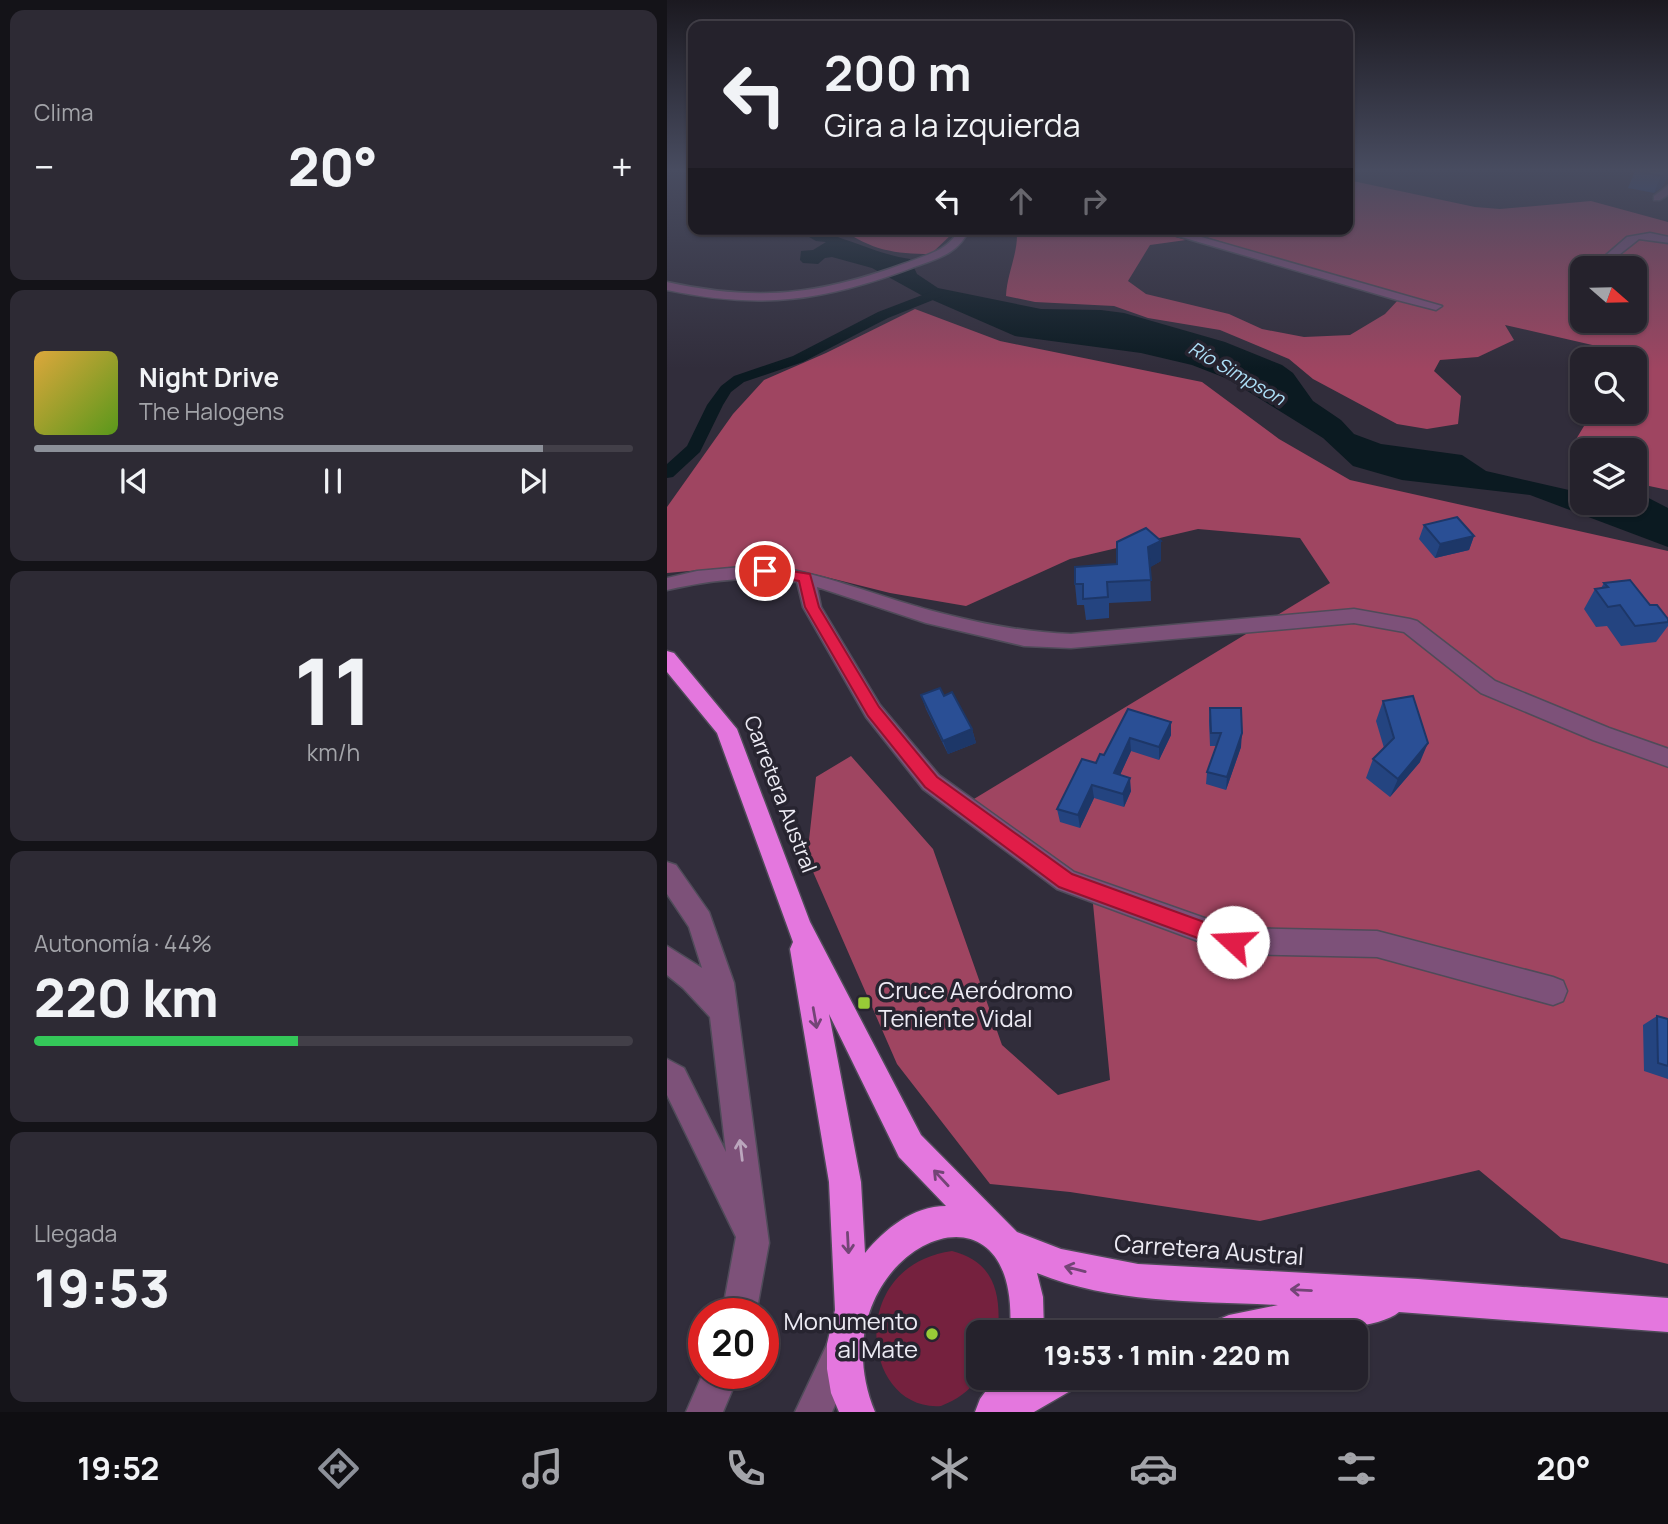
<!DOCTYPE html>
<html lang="es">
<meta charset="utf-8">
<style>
:root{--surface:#25222c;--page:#2d2a34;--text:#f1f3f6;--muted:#a3a4a9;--line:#423f48;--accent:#8c9099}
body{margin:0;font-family:Manrope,sans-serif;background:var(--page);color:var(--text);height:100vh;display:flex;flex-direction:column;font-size:26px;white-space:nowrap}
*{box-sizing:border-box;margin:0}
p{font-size:23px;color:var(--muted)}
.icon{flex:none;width:38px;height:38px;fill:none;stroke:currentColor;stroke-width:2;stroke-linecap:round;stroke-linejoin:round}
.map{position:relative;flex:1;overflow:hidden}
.drawer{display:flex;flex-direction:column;gap:10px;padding:10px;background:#141318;width:667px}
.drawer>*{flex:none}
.guide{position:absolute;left:21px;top:21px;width:665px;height:214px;border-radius:14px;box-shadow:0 2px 5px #0004,0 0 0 2px var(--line);background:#25222c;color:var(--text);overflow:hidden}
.needle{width:46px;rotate:110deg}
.controls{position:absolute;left:903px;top:256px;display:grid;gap:14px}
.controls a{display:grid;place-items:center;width:77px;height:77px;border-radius:14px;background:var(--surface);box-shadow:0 2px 5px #0004,0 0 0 2px var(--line);font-size:35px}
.speed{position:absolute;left:21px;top:1298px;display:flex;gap:14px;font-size:35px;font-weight:700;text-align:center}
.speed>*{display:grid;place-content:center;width:91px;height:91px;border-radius:50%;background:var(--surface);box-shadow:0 2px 5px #0004,0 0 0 2px var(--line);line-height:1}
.speed .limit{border:10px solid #d22;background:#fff;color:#111}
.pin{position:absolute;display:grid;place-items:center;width:60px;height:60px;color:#fff;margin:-30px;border:4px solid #fff;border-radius:50%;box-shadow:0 2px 7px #0007}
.me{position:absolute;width:77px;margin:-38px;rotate:290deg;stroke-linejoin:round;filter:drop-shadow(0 0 5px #0008)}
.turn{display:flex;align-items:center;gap:24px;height:147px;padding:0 21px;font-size:32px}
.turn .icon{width:91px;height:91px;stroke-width:2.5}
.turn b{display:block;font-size:49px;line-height:60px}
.lanes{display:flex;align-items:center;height:66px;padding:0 21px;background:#0003;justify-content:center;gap:35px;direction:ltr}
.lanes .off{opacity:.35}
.big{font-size:52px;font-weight:800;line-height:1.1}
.drawer .tile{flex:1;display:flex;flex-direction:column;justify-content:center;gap:10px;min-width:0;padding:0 24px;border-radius:14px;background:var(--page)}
.drawer .dial{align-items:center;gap:0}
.dial b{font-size:91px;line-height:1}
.song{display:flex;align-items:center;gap:21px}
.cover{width:84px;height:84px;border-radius:10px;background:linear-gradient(135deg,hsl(40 70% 55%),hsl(90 70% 35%))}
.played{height:7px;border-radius:4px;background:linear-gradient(90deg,var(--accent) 85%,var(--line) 85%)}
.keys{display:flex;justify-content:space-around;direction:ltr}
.heat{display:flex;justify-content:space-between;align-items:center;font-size:38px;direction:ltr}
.charge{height:10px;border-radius:5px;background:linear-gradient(90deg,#34c759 44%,var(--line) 0)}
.trip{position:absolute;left:299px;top:1320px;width:402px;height:70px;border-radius:14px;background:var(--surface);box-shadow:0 2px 5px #0004,0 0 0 2px var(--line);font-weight:800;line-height:70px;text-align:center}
.tab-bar{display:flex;height:112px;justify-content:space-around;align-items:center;background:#0f0e12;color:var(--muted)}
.tab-bar .icon{width:49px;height:49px}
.tab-bar .current{color:var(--accent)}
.tab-bar b{font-size:32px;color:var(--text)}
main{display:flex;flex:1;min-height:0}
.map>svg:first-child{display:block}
.green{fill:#75213e}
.forest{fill:#9f4561;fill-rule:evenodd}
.water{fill:#0b1a21}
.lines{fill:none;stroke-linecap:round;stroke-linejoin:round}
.canal{fill:#0b1a21;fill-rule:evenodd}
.minor-casing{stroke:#4f4b59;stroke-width:3}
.highway-casing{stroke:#4f4b59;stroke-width:3}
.minor{fill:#7d5179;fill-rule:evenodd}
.highway{fill:#e477de;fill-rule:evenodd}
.wall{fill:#244480}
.shaded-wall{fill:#1d3768}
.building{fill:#2a4f95;stroke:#1d3768;stroke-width:2}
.oneway{stroke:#734576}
.oneway2{stroke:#bba6bd}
.route{fill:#e11d48;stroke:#92132f;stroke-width:2}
.poi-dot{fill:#98cb37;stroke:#272430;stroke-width:2.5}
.labels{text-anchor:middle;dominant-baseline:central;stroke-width:7;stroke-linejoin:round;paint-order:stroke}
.far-water-label{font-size:19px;font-style:italic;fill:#addff7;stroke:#272430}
.street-label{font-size:21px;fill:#edebf4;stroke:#272430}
.near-poi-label{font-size:24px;fill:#edebf4;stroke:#272430;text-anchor:start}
.near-street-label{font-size:24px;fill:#edebf4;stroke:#272430}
</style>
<main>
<section class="drawer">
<div class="tile"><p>Clima</p>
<div class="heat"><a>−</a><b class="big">20°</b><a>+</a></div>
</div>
<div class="tile">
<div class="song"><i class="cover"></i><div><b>Night Drive</b><p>The Halogens</p></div></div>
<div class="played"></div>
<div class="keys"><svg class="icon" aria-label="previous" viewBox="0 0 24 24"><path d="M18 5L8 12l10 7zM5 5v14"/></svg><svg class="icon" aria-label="pause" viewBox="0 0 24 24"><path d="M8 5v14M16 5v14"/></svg><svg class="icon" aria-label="next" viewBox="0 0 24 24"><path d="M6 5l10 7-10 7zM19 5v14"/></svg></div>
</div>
<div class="tile dial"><b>11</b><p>km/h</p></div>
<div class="tile"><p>Autonomía · 44%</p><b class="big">220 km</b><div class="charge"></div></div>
<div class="tile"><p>Llegada</p><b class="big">19:53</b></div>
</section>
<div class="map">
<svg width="1002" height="1412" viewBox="0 0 1002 1412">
<rect width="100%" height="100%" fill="#312d3b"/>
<!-- green -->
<path class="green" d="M285,1251C327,1262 334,1292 331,1332H312V1377C303,1391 289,1400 274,1406C195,1412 177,1266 285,1251Z"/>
<!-- forest -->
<path class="forest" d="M681,180L808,207L833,209L924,201L1001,222V490L968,483V450H915V469L906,465L905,446L926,411H968V359H944L947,350L838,325L847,340L811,357L773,360L767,371L794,396L791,424L760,429L730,424L646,379L622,359L553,330L481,318L447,306L368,302L339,296C340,274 350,256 350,235L359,229H479L519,240L483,245L461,281L479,294L562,314L595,329L637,337L683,335L718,314L732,299L712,287L675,278L512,229H681ZM915,268H968V320H915Z
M174,229H290L264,254C227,254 205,250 174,229Z
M248,309L333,341L535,382L612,439L683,480L1001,551V1264L894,1238L812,1170L593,1221L403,1192L323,1184L230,1064L140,858L149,777L184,756L266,849L335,1045L391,1095L443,1080L424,883L297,805L663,583L633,538L531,529L403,559L299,606L223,593L135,571L78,566L0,573V507L66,414L97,380L159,353Z"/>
<!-- water -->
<path class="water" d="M128,229C166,229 205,254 243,259L250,274L271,288L374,309L434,310L457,313L558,342L615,365L626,373L646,401L674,420L687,434L714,444L795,455L819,471L915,493V502H968V491L1001,508V547L863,495L735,480L686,466L656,438L561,379L525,365L474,353L348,336L254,295L205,268L165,257L158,258L151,264L136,263L133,260L134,251L146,250L159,242L149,241Z"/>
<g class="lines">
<!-- canal -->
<path class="canal" d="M271,289L276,290V296L221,318L136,362L77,382L64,392L56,405L33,452L6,477L0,478V464L20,446L40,405L54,386L67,376L126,356L211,312Z"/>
<defs>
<path id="minor" d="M1002,185V194L993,200H987V196Z
M292,229H302C293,253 270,259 247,267C158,301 94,310 0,290V282C91,302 152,295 239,263C259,255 283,250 292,229Z
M487,229H505L531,236L775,306L769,310L730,300Z
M983,233L1002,237V243L972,239L948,258L938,256L960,237Z
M98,565C155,573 207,595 262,610C310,623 354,632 404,634L687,609L743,619L750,621L828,681L942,728L1002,749V767L926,740L814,693L737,632L687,623L404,648L357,646L259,623L150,587L154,607L213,705L272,775L407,872L566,928L710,931L886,977L896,981L900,991L896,1001L886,1005L710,957L566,954L390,889L256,789L199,717L136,607L130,582C86,575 43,580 0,590V578L30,571Z
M0,862L9,865L42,912L67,983L102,1243L89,1314H55L69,1237L0,1095V1059L17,1068L59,1152L43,1017L16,988L0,975V946L35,968L22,927L0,894Z
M174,1334L186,1340L192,1352L165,1412H128L162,1340Z
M37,1371V1374H72L56,1412H19Z"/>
<path id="highway" d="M0,651L7,653L70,729L143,922L254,1135L350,1232L394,1249L471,1264L751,1279L1002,1298V1332L732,1312C704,1336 584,1332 545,1332L550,1320L562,1315L611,1305C531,1301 446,1304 370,1273L376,1297L377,1332H343C355,1151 144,1257 208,1412H172L164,1393L160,1369V1344L168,1310L162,1182L123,949L126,942L50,733L0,672ZM162,1014L232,1157L279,1206C246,1206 218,1229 198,1253L194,1182Z
M329,1377H410L405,1390L367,1412H308L313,1399Z"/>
</defs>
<!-- minor casing -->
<use href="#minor" class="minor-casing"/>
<!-- highway casing -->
<use href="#highway" class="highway-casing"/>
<!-- minor -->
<use href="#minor" class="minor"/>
<!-- highway -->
<use href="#highway" class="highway"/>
</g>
<!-- wall -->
<path class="wall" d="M968,171H1001L995,187L987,193L961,188Z
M757,525L807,536L802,550L768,558L752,539Z
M494,561L483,567L484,601L442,603V618L419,620L417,605H410L408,584Z
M937,583L983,605L1001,619V626L989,642L954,646L940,626L929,627L917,609L928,589L934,588Z
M254,695L277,696L305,729L309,743L281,754L259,709Z
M716,701L753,762L723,797L699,778L706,759L717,748L709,721Z
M543,708L574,747L559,790L539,784L540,772L549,746H543L542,721Z
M461,709L504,722V735L492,760L464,751L453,775L464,791L457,807L427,798L413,828L393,822L390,809L437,755Z
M990,1016L1001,1019V1079L977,1071L976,1025Z"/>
<!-- shaded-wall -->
<path class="shaded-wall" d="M1001,171V178L995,187L987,193L994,176Z
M807,536L802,550L768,558L773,544Z
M494,541V561L482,568L481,547Z
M504,722V735L492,760V747Z
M305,729L309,743L281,754L276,741Z
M575,733L574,747L559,790L560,777Z
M463,738L464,751L448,786L447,773Z
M761,743L753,762L723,797L731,779Z
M463,778L464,791L457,807L456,794Z
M425,785L427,798L413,828L411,815Z"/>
<!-- building -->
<path class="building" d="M968,171H1001L994,176Z
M790,517L807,536L773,544L757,525Z
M479,528L494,541L481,547L484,580L440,582L441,597L416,599V584H408V567L450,564V542Z
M963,580L983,605H990L1001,619V622L968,626L953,605L941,607L928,589L941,587L937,583Z
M273,688L277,696L285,692L305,729L276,741L254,695Z
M746,696L761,743L731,779L706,759L727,738L716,701Z
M543,708H574L575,733L560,777L540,772L554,733H544Z
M461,709L504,722L492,747L463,738L447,773L463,778L456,794L425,785L411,815L390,809L415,759L429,763L433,754L437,755Z
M990,1016L1001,1019V1066L991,1063Z"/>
<!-- one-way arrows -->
<defs><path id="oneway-shaft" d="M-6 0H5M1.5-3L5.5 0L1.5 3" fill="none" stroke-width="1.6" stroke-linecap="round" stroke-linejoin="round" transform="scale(1.75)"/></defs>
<g class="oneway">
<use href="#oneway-shaft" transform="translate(148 1018) rotate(80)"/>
<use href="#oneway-shaft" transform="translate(274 1178) rotate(-133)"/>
<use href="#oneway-shaft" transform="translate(181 1243) rotate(87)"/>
<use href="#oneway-shaft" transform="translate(408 1269) rotate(-166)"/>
<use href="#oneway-shaft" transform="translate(634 1290) rotate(-177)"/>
</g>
<use class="oneway2" href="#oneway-shaft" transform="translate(74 1150) rotate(-97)"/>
<!-- sky -->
<linearGradient id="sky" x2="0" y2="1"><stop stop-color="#1b1920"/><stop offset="0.46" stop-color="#484c60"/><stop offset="1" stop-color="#484c60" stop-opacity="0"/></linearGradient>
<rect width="1002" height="369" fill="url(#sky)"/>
<!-- route -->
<path class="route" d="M98,567L143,574L152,607L212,707L270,777L405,874L573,935L576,942L573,948L566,951L392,887L258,787L201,716L138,607L132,581L93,575V568Z"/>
<!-- markers -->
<g class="poi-dot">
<rect x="190" y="996" width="14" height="14" rx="3.5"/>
<circle cx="265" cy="1334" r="7"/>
</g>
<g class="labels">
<!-- far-water labels -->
<g class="far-water-label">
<text transform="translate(570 373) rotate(30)">Río Simpson</text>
</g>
<!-- street labels -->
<g class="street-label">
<text transform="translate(114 794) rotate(69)">Carretera Austral</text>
</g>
<!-- near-poi labels -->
<g class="near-poi-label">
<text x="211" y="989">Cruce Aeródromo<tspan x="211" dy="28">Teniente Vidal</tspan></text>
<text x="251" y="1320" text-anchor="end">Monumento<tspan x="251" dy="28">al Mate</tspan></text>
</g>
<!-- near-street labels -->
<g class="near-street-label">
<text transform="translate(542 1249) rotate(4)">Carretera Austral</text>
</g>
</g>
</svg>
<div class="controls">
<a><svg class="needle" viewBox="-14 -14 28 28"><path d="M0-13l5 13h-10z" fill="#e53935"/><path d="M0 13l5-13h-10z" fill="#a3a4a9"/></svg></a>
<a><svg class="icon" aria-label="search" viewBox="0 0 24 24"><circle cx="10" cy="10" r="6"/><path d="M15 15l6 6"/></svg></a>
<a><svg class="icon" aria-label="layers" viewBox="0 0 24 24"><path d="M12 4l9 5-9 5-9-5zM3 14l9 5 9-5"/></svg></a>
</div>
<div class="speed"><div class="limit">20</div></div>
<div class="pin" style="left:98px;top:571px;background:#d93025"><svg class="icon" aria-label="arrive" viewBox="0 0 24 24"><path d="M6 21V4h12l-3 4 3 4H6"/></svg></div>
<svg class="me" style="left:566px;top:942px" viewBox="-20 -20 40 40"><circle r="19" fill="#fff"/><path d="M0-13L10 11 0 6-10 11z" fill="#e11d48"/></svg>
<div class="trip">19:53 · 1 min · 220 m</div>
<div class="guide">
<div class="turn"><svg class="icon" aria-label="left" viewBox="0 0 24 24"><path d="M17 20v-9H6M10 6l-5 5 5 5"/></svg><div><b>200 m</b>Gira a la izquierda</div></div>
<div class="lanes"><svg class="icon" aria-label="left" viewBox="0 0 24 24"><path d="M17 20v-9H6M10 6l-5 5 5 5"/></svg><svg class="icon off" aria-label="ahead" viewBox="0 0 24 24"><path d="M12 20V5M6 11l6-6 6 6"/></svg><svg class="icon off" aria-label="right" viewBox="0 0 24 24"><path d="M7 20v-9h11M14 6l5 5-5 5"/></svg></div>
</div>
</div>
</main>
<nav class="tab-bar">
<b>19:52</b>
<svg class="icon current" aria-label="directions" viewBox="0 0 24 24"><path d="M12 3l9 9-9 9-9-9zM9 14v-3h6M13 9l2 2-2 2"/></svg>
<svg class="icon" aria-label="music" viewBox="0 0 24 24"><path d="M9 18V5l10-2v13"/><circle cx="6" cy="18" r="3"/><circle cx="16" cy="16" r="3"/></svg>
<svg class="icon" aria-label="phone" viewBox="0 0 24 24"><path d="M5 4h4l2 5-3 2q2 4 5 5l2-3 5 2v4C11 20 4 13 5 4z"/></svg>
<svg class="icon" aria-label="climate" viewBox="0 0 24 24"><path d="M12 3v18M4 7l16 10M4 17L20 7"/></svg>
<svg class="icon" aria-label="car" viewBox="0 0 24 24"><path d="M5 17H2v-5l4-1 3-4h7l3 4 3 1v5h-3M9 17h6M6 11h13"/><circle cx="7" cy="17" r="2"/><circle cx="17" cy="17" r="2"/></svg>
<svg class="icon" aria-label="filters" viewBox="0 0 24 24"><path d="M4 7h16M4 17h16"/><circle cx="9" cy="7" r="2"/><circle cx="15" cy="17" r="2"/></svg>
<b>20°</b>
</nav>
